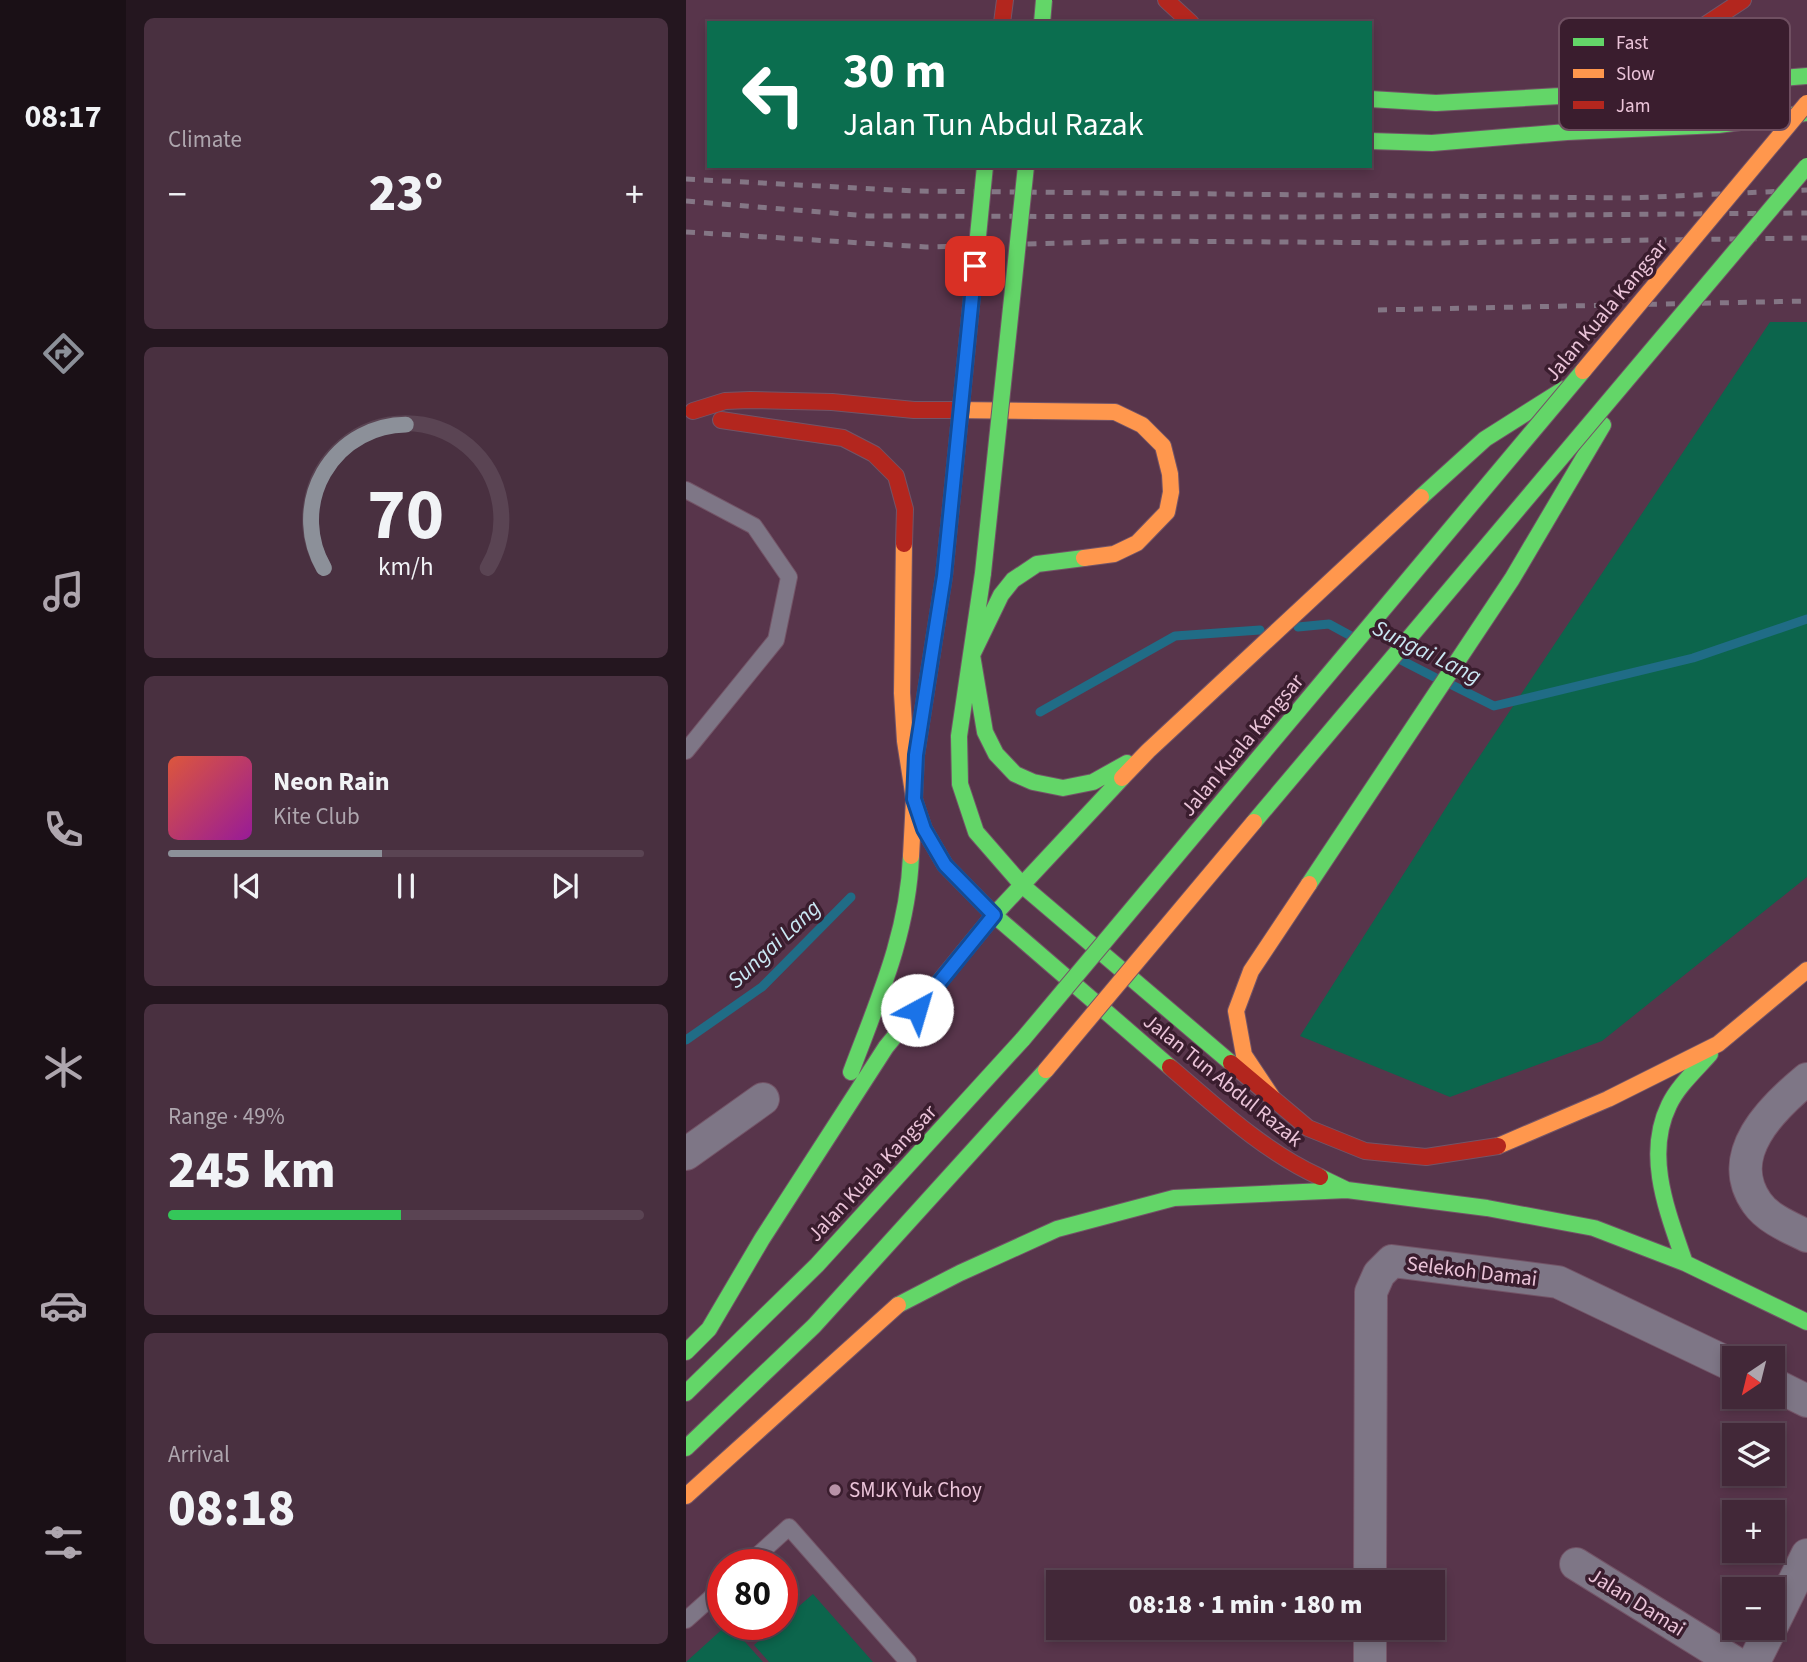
<!DOCTYPE html>
<meta charset="utf-8">
<style>
:root{--surface:#422838;--page:#493040;--text:#f1f3f6;--muted:#aea6ae;--line:#5a4453;--accent:#8c9099}
body{margin:0;font-family:"Source Sans 3",sans-serif;background:var(--page);color:var(--text);height:100vh;display:flex;flex-direction:column;font-size:26px;white-space:nowrap}
*{box-sizing:border-box;margin:0}
p{font-size:23px;color:var(--muted)}
.icon{flex:none;width:38px;height:38px;fill:none;stroke:currentColor;stroke-width:2;stroke-linecap:round;stroke-linejoin:round}
.map{position:relative;flex:1;overflow:hidden}
.details{display:flex;flex-direction:column;gap:18px;padding:18px;background:#24161f;width:560px}
.details>*{flex:none}
.hud{position:absolute;left:21px;top:21px;width:665px;height:147px;border-radius:0px;box-shadow:0 4px 10px #0003,0 0 0 2px var(--line);background:#0b6e4f;color:#fff;overflow:hidden}
.needle{width:46px;rotate:215deg}
.tools{position:absolute;left:1036px;top:1346px;display:grid;gap:14px}
.tools a{display:grid;place-items:center;width:63px;height:63px;border-radius:0px;background:var(--surface);box-shadow:0 4px 10px #0003,0 0 0 2px var(--line);font-size:35px}
.speed{position:absolute;left:21px;top:1549px;display:flex;gap:14px;font-size:35px;font-weight:700;text-align:center}
.speed>*{display:grid;place-content:center;width:91px;height:91px;border-radius:50%;background:var(--surface);box-shadow:0 4px 10px #0003,0 0 0 2px var(--line);line-height:1}
.speed .limit{border:10px solid #d22;background:#fff;color:#111}
.pin{position:absolute;display:grid;place-items:center;width:60px;height:60px;color:#fff;margin:-30px;border-radius:14px;box-shadow:0 4px 10px #0006}
.me{position:absolute;width:77px;margin:-38px;rotate:39deg;stroke-linejoin:round;filter:drop-shadow(0 0 5px #0008)}
.turn{display:flex;align-items:center;gap:24px;height:147px;padding:0 21px;font-size:32px}
.turn .icon{width:91px;height:91px;stroke-width:2.5}
.turn b{display:block;font-size:49px;line-height:60px}
.big{font-size:52px;font-weight:800;line-height:1.1}
.details .tile{flex:1;display:flex;flex-direction:column;justify-content:center;gap:10px;min-width:0;padding:0 24px;border-radius:10px;background:var(--page)}
.details .dial{align-items:center;gap:0}
.dial svg{height:182px;overflow:visible;fill:none;stroke:var(--line);stroke-width:7;stroke-linecap:round;text-anchor:middle}
.dial text{fill:var(--text);stroke:none}
.song{display:flex;align-items:center;gap:21px}
.cover{width:84px;height:84px;border-radius:10px;background:linear-gradient(135deg,hsl(10 70% 55%),hsl(300 70% 35%))}
.played{height:7px;border-radius:4px;background:linear-gradient(90deg,var(--accent) 45%,var(--line) 45%)}
.keys{display:flex;justify-content:space-around;direction:ltr}
.heat{display:flex;justify-content:space-between;align-items:center;font-size:38px;direction:ltr}
.charge{height:10px;border-radius:5px;background:linear-gradient(90deg,#34c759 49%,var(--line) 0)}
.trip{position:absolute;left:360px;top:1570px;width:399px;height:70px;border-radius:0px;background:var(--surface);box-shadow:0 4px 10px #0003,0 0 0 2px var(--line);font-weight:800;line-height:70px;text-align:center}
main{display:flex;flex:1;min-height:0}
.tab-bar{display:flex;flex-direction:column;width:126px;justify-content:space-around;align-items:center;background:#1a1016;color:var(--muted)}
.tab-bar .icon{width:49px;height:49px}
.tab-bar .current{color:var(--accent)}
.tab-bar b{font-size:32px;color:var(--text)}
.map>svg:first-child{display:block}
.green{fill:#0c654c}
.lines{fill:none;stroke-linecap:round;stroke-linejoin:round}
.stream{stroke:#206c86;stroke-width:9}
.lane-casing{stroke:#735467;stroke-width:18}
.street-casing{stroke:#735467;stroke-width:34}
.fast-casing{stroke:#735467;stroke-width:18}
.slow-casing{stroke:#735467;stroke-width:18}
.jam-casing{stroke:#735467;stroke-width:18}
.lane{stroke:#7e7686;stroke-width:16}
.street{stroke:#7e7686;stroke-width:32}
.fast{stroke:#63d668;stroke-width:16}
.slow{stroke:#ff974d;stroke-width:16}
.jam{stroke:#b3261e;stroke-width:16}
.rail{stroke:#847685;stroke-width:5;stroke-dasharray:9 9;stroke-linecap:butt}
.fast-bridge-casing{stroke:#735467;stroke-width:18;stroke-linecap:butt}
.slow-bridge-casing{stroke:#735467;stroke-width:18;stroke-linecap:butt}
.fast-bridge{stroke:#63d668;stroke-width:16}
.slow-bridge{stroke:#ff974d;stroke-width:16}
.route-casing{stroke:#114b97;stroke-width:18}
.route{stroke:#1a73e8;stroke-width:12}
.poi-dot{fill:#b892a7;stroke:#3a1d2e;stroke-width:2.5}
.labels{text-anchor:middle;dominant-baseline:central;stroke-width:7;stroke-linejoin:round;paint-order:stroke}
.street-label{font-size:21px;fill:#ebc4d9;stroke:#3a1d2e}
.poi-label{font-size:21px;fill:#ebc4d9;stroke:#3a1d2e;text-anchor:start}
.water-label{font-size:23px;font-style:italic;fill:#cae8f4;stroke:#3a1d2e}
.key{fill:#3a1d2e;stroke:#6f4f61;stroke-width:2}
.key-label{font-size:19px;fill:#ebc4d9}
</style>
<main>
<nav class="tab-bar">
<b>08:17</b>
<svg class="icon current" aria-label="directions" viewBox="0 0 24 24"><path d="M12 3l9 9-9 9-9-9zM9 14v-3h6M13 9l2 2-2 2"/></svg>
<svg class="icon" aria-label="music" viewBox="0 0 24 24"><path d="M9 18V5l10-2v13"/><circle cx="6" cy="18" r="3"/><circle cx="16" cy="16" r="3"/></svg>
<svg class="icon" aria-label="phone" viewBox="0 0 24 24"><path d="M5 4h4l2 5-3 2q2 4 5 5l2-3 5 2v4C11 20 4 13 5 4z"/></svg>
<svg class="icon" aria-label="climate" viewBox="0 0 24 24"><path d="M12 3v18M4 7l16 10M4 17L20 7"/></svg>
<svg class="icon" aria-label="car" viewBox="0 0 24 24"><path d="M5 17H2v-5l4-1 3-4h7l3 4 3 1v5h-3M9 17h6M6 11h13"/><circle cx="7" cy="17" r="2"/><circle cx="17" cy="17" r="2"/></svg>
<svg class="icon" aria-label="filters" viewBox="0 0 24 24"><path d="M4 7h16M4 17h16"/><circle cx="9" cy="7" r="2"/><circle cx="15" cy="17" r="2"/></svg>
</nav>
<section class="details">
<div class="tile"><p>Climate</p>
<div class="heat"><a>−</a><b class="big">23°</b><a>+</a></div>
</div>
<div class="tile dial"><svg viewBox="0 0 100 80">
<path d="M14 69A42 42 0 1 1 86 69"/>
<path d="M14 69A42 42 0 0 1 50 6" stroke="#8c9099"/>
<text x="50" y="56" font-size="32" font-weight="700">70</text>
<text x="50" y="72" font-size="11">km/h</text>
</svg></div>
<div class="tile">
<div class="song"><i class="cover"></i><div><b>Neon Rain</b><p>Kite Club</p></div></div>
<div class="played"></div>
<div class="keys"><svg class="icon" aria-label="previous" viewBox="0 0 24 24"><path d="M18 5L8 12l10 7zM5 5v14"/></svg><svg class="icon" aria-label="pause" viewBox="0 0 24 24"><path d="M8 5v14M16 5v14"/></svg><svg class="icon" aria-label="next" viewBox="0 0 24 24"><path d="M6 5l10 7-10 7zM19 5v14"/></svg></div>
</div>
<div class="tile"><p>Range · 49%</p><b class="big">245 km</b><div class="charge"></div></div>
<div class="tile"><p>Arrival</p><b class="big">08:18</b></div>
</section>
<div class="map">
<svg width="1121" height="1662" viewBox="0 0 1121 1662">
<rect width="100%" height="100%" fill="#58354b"/>
<!-- green -->
<path class="green" d="M1084,322H1121V877L916,1041L764,1097L614,1036L777,781Z
M127,1594L187,1662H83L68,1645L93,1624H96V1621Z
M43,1624L77,1662H0L42,1624Z"/>
<g class="lines">
<!-- stream -->
<path class="stream" d="M612,627L643,624L665,636
M715,660L750,678
M766,685L808,706L1007,658L1121,619
M354,712L489,636L574,630
M0,1040L76,987L165,897"/>
<defs>
<path id="lane" d="M0,490L68,526L103,577L90,640L0,751
M62,1564L103,1527L222,1662
M0,1620L37,1587"/>
<path id="street" d="M1121,1079C1086,1108 1037,1155 1071,1203C1082,1219 1105,1228 1121,1236
M0,1154L77,1099
M1087,1384L1121,1401
M890,1564L1048,1662
M684,1582L685,1292L693,1274L706,1261L872,1282L1048,1366
M1087,1624L1121,1555
M684,1662V1628
M1068,1662L1085,1628"/>
<path id="fast" d="M684,99L750,103L874,96L1121,76
M684,141L746,143L881,132L1032,125L1121,113
M735,497L799,439L878,389
M398,558L351,564L327,580L315,595L286,655L299,732L310,754L329,774L347,782L377,788L407,782L441,763
M297,573L273,736L274,784L290,832L337,886L545,1063
M258,576L230,755L228,799L238,829L259,865L308,915L484,1067
M623,884L826,579L917,425
M165,1072C192,1000 222,934 225,856
M634,1177L661,1190L801,1208L908,1228L999,1263L1121,1322
M999,1263C982,1213 958,1156 983,1105C992,1086 1010,1070 1024,1054
M212,1305L274,1273L371,1229L488,1198L661,1190
M0,1352L23,1329L76,1239L200,1047L308,915L436,778
M0,1393L131,1265L337,1039
M0,1448L128,1326L360,1070"/>
<path id="slow" d="M267,410L429,412L456,425L477,446L484,474L485,492L481,512L451,543L428,554L398,558
M218,544L216,693L219,741L228,799L225,856
M436,778L462,751L735,497
M586,1097L558,1055L550,1011L565,971L623,884
M812,1146L922,1099L1032,1044L1121,970
M0,1496L212,1305"/>
<path id="jam" d="M480,0L505,23
M316,23L319,0
M895,86L1007,33L1057,0
M7,411L39,401L64,400L146,402L228,410H267
M35,420L157,438L188,454L210,476L219,509L218,544
M545,1063L622,1128L679,1151L740,1157L812,1146
M484,1067C531,1107 577,1151 634,1177"/>
</defs>
<!-- lane casing -->
<use href="#lane" class="lane-casing"/>
<!-- street casing -->
<use href="#street" class="street-casing"/>
<!-- fast casing -->
<use href="#fast" class="fast-casing"/>
<!-- slow casing -->
<use href="#slow" class="slow-casing"/>
<!-- jam casing -->
<use href="#jam" class="jam-casing"/>
<!-- lane -->
<use href="#lane" class="lane"/>
<!-- street -->
<use href="#street" class="street"/>
<!-- fast -->
<use href="#fast" class="fast"/>
<!-- slow -->
<use href="#slow" class="slow"/>
<!-- jam -->
<use href="#jam" class="jam"/>
<!-- rail -->
<path class="rail" d="M0,179L228,191L945,198L1121,190
M0,201L182,216L621,217L1121,213
M0,232L240,247L448,241L747,243L1121,238
M692,310L1121,301"/>
<defs>
<path id="fast-bridge" d="M356,23L358,0
M297,573L340,166
M258,576L299,166
M568,822L1121,166
M337,1039L897,371"/>
<path id="slow-bridge" d="M897,371L1121,103
M360,1070L568,822"/>
</defs>
<!-- fast-bridge casing -->
<use href="#fast-bridge" class="fast-bridge-casing"/>
<!-- slow-bridge casing -->
<use href="#slow-bridge" class="slow-bridge-casing"/>
<!-- fast-bridge -->
<use href="#fast-bridge" class="fast-bridge"/>
<!-- slow-bridge -->
<use href="#slow-bridge" class="slow-bridge"/>
</g>
<g class="lines">
<defs>
<path id="route" d="M231,1010L308,915L259,865L238,829L228,799L230,755L258,576L289,266"/>
</defs>
<!-- route casing -->
<use href="#route" class="route-casing"/>
<!-- route -->
<use href="#route" class="route"/>
</g>
<!-- markers -->
<circle class="poi-dot" cx="149" cy="1490" r="7"/>
<g class="labels">
<!-- street labels -->
<g class="street-label">
<text transform="translate(920 310) rotate(-50)">Jalan Kuala Kangsar</text>
<text transform="translate(556 745) rotate(-50)">Jalan Kuala Kangsar</text>
<text transform="translate(537 1080) rotate(39)">Jalan Tun Abdul Razak</text>
<text transform="translate(186 1173) rotate(-47)">Jalan Kuala Kangsar</text>
<text transform="translate(786 1271) rotate(7)">Selekoh Damai</text>
<text transform="translate(951 1602) rotate(32)">Jalan Damai</text>
</g>
<!-- poi labels -->
<g class="poi-label">
<text x="163" y="1490">SMJK Yuk Choy</text>
</g>
<!-- water labels -->
<g class="water-label">
<text transform="translate(741 652) rotate(26)">Sungai Lang</text>
<text transform="translate(88 944) rotate(-43)">Sungai Lang</text>
</g>
</g>
<!-- legend -->
<rect x="873" y="18" width="231" height="112" rx="10" class="key"/>
<rect x="887" y="38" width="31" height="8" fill="#63d668"/>
<rect x="887" y="69" width="31" height="9" fill="#ff974d"/>
<rect x="887" y="101" width="31" height="8" fill="#b3261e"/>
<g class="key-label">
<text x="930" y="49">Fast</text>
<text x="930" y="80">Slow</text>
<text x="930" y="112">Jam</text>
</g>
</svg>
<div class="tools">
<a><svg class="needle" viewBox="-14 -14 28 28"><path d="M0-13l5 13h-10z" fill="#e53935"/><path d="M0 13l5-13h-10z" fill="#aea6ae"/></svg></a>
<a><svg class="icon" aria-label="layers" viewBox="0 0 24 24"><path d="M12 4l9 5-9 5-9-5zM3 14l9 5 9-5"/></svg></a>
<a>+</a>
<a>−</a>
</div>
<div class="speed"><div class="limit">80</div></div>
<div class="pin" style="left:289px;top:266px;background:#d93025"><svg class="icon" aria-label="arrive" viewBox="0 0 24 24"><path d="M6 21V4h12l-3 4 3 4H6"/></svg></div>
<svg class="me" style="left:231px;top:1010px" viewBox="-20 -20 40 40"><circle r="19" fill="#fff"/><path d="M0-13L10 11 0 6-10 11z" fill="#1a73e8"/></svg>
<div class="trip">08:18 · 1 min · 180 m</div>
<div class="hud">
<div class="turn"><svg class="icon" aria-label="left" viewBox="0 0 24 24"><path d="M17 20v-9H6M10 6l-5 5 5 5"/></svg><div><b>30 m</b>Jalan Tun Abdul Razak</div></div>
</div>
</div>
</main>
